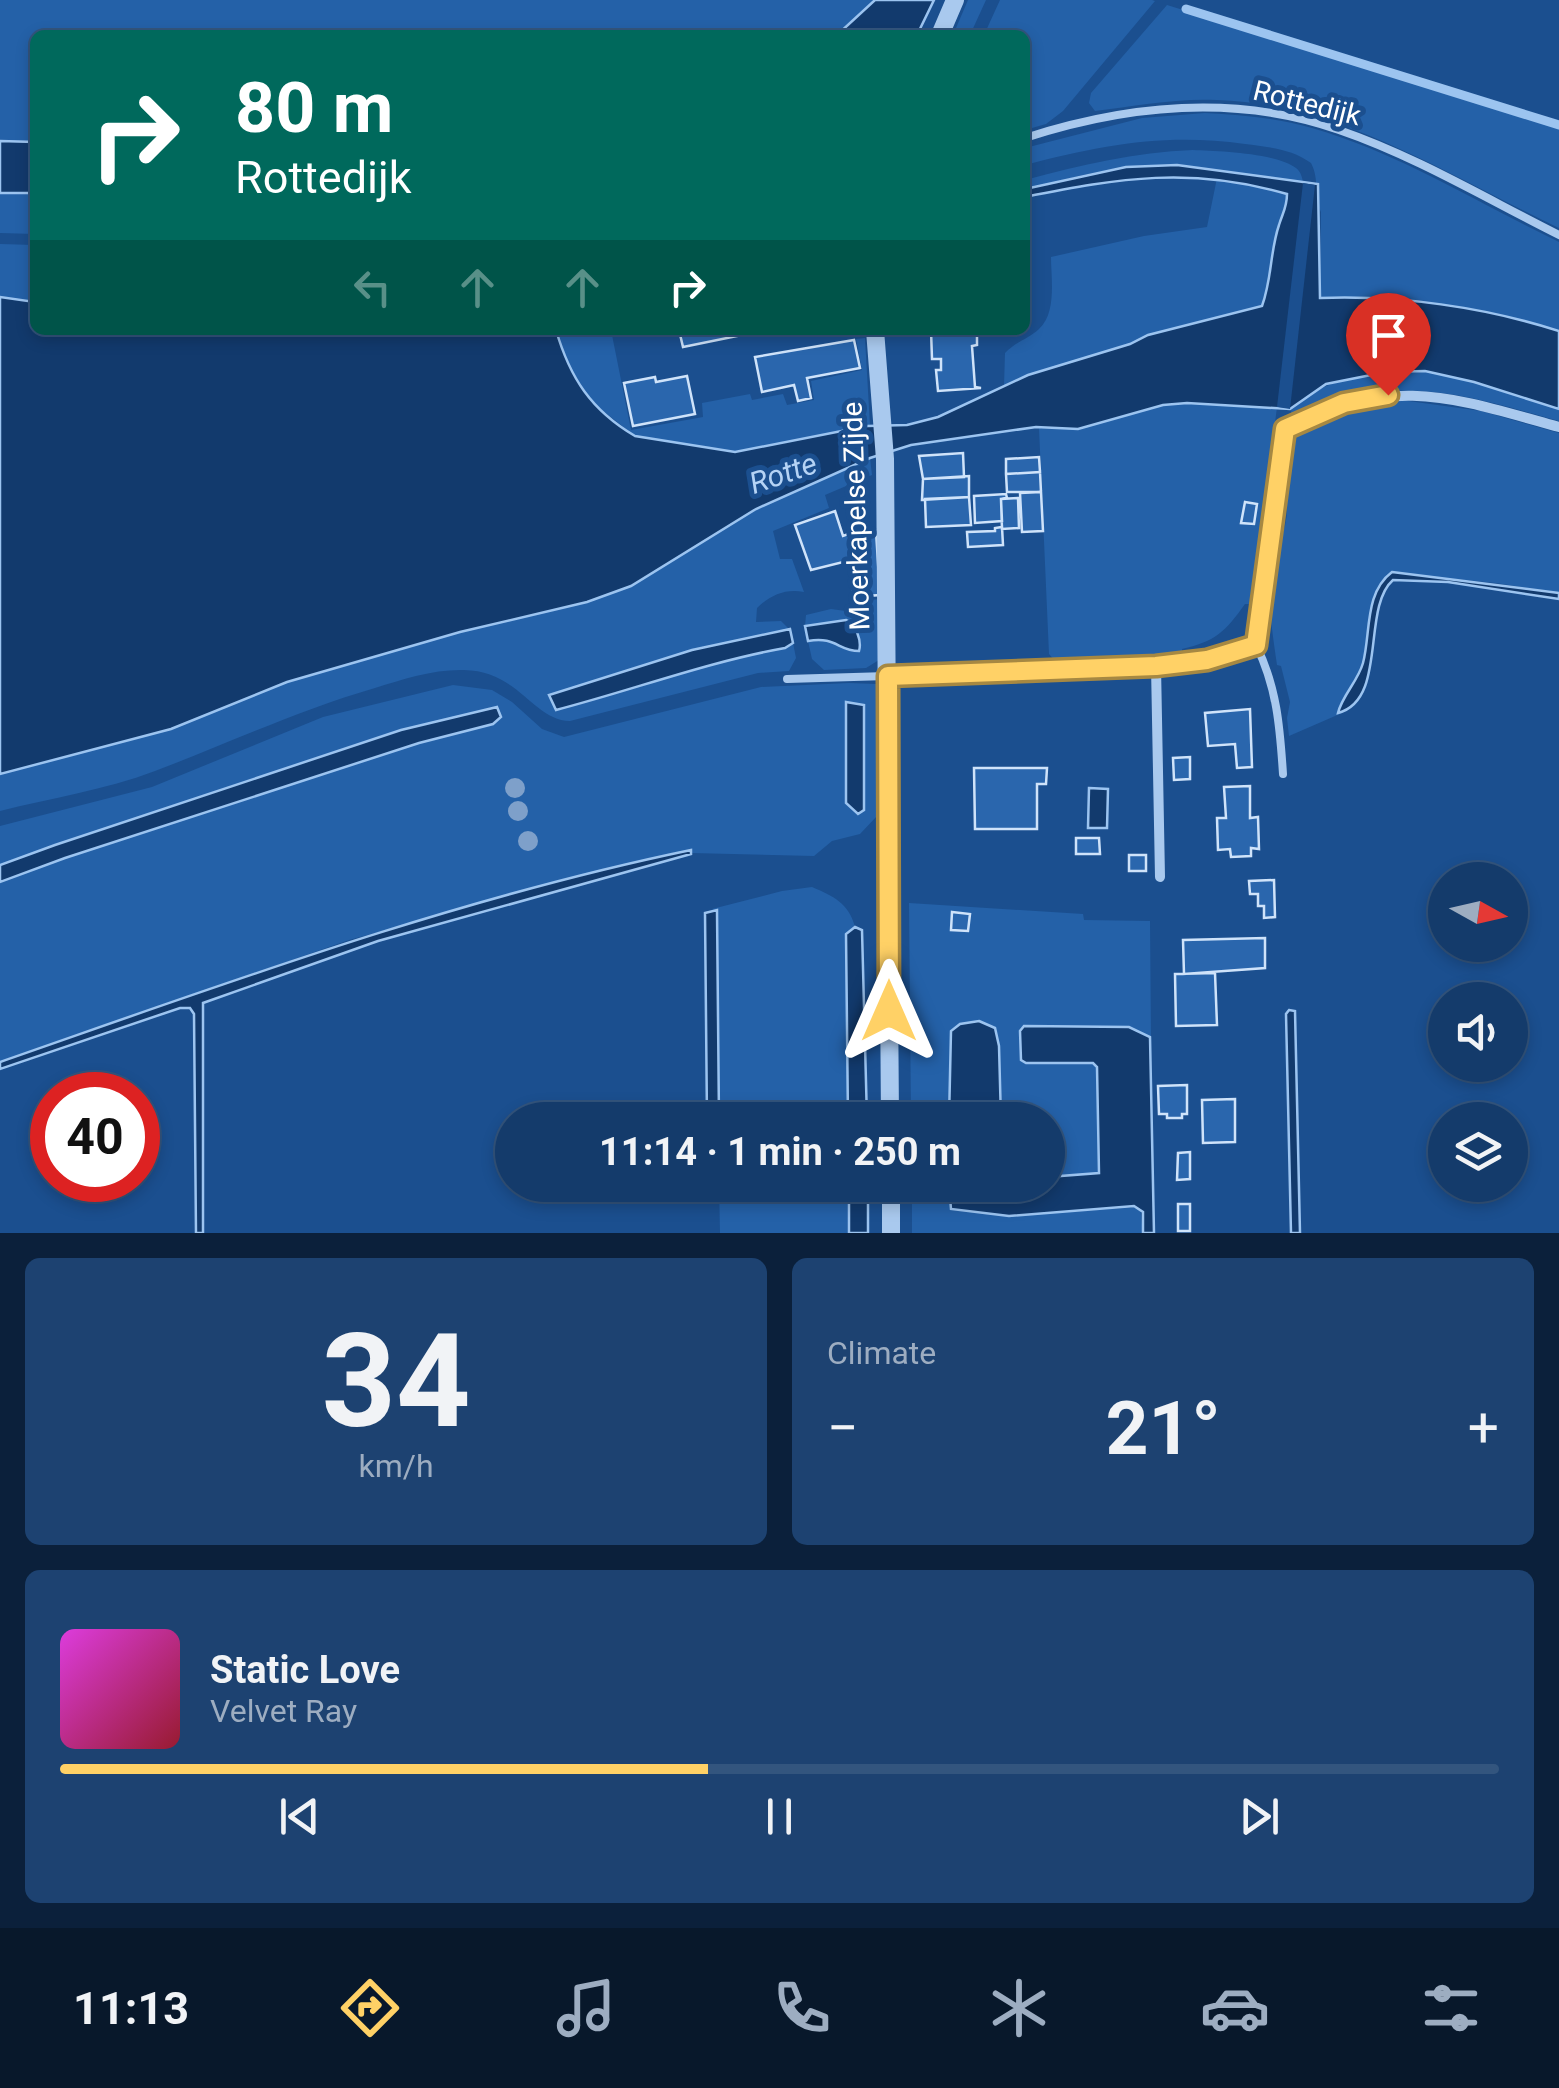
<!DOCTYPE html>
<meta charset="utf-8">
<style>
:root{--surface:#143b6b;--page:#1d4271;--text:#f1f3f6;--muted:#9dadc1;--line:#33557e;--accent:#ffd166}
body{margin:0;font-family:Roboto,sans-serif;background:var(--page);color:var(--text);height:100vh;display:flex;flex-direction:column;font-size:38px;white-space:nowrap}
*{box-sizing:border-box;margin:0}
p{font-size:32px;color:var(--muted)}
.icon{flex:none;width:55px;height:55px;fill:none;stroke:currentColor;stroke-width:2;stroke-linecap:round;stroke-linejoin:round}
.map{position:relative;height:1233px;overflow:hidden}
.sheet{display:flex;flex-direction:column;gap:25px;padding:25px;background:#0b203b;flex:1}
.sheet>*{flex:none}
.top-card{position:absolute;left:30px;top:30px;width:1000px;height:305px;border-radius:15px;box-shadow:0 5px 15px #0003,0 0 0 2px var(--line);background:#00695c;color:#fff;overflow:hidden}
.needle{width:65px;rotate:98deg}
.controls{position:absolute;left:1428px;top:862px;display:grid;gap:20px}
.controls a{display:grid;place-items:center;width:100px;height:100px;border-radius:50%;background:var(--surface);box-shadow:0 5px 15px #0003,0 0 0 2px var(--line);font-size:50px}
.speed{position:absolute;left:30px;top:1072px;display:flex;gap:20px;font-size:50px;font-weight:700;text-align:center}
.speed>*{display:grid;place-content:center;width:130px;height:130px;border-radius:50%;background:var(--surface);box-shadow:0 5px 15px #0003,0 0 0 2px var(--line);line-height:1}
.speed .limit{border:15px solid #d22;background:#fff;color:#111}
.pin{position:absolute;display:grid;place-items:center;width:85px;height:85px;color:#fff;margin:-102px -42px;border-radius:50% 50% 50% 0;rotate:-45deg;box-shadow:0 0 10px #0007}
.pin .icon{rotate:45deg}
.me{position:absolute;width:110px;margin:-55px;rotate:0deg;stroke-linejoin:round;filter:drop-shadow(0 0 8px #0008)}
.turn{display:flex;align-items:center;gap:35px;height:210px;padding:0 40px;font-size:45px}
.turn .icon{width:130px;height:130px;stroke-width:2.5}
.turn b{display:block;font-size:70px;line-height:85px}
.lanes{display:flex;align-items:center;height:95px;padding:0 40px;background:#0003;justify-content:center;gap:50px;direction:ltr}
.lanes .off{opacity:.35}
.big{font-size:75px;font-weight:700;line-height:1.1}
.sheet .widget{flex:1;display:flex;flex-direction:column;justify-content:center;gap:15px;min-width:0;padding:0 35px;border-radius:15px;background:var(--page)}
.sheet .dial{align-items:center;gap:0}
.dial b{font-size:130px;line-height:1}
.song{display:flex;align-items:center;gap:30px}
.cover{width:120px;height:120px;border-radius:15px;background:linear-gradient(135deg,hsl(300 70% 55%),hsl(350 70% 35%))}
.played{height:10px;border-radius:5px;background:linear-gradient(90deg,var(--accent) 45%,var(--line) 45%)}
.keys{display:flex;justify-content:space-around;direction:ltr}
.heat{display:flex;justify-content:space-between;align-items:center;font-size:55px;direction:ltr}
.sheet .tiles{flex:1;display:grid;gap:25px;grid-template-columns:1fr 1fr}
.widget:last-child{grid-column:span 2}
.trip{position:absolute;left:495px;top:1102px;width:570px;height:100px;border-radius:50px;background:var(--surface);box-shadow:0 5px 15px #0003,0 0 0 2px var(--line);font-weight:700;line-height:100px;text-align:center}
.menu{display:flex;height:160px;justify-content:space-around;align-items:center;background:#08182b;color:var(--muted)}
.menu .icon{width:70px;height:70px}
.menu .active{color:var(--accent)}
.menu b{font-size:45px;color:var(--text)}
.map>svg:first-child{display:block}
.green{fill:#2461a8;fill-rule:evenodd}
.water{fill:#123a6d;stroke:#9cc4f0;stroke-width:2.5}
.pier{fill:#1b4f8f}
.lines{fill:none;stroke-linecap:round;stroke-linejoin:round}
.stream{stroke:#9cc4f0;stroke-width:9}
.building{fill:#2a66ad;stroke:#cfe3fa;stroke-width:2.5}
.service{stroke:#a9c9ee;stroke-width:8}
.minor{stroke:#a9c9ee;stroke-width:10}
.tertiary{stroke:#a9c9ee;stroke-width:18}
.tree{fill:#7ea0ca}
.route-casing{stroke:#a68842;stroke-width:25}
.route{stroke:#ffd166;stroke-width:18}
.labels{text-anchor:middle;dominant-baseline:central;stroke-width:10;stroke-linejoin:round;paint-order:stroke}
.street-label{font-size:28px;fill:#fff;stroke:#1b4f8f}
.water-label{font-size:30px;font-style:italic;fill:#b5d3f5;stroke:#1b4f8f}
</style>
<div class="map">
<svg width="1559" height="1233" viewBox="0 0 1559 1233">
<rect width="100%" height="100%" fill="#1b4f8f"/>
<!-- green -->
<path class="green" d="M0,0H875L837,35H35V142L0,141Z
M968,0H986L970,35H953Z
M1000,0H1152L1155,1L1063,111L1046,124L1025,130V35H984Z
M1167,5L1559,126V228C1449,176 1342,104 1217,100C1176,98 1135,106 1095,111L1089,103L1091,93Z
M1205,113C1241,115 1277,118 1312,128C1399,153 1478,203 1559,242V331C1484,307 1398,295 1320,298L1321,212C1313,195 1320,180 1311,163C1292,149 1268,147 1245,144C1165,133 1103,145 1025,165V148L1142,118Z
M1193,150C1217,151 1277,153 1296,168C1301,172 1302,177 1303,182C1261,183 1215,167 1172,165C1122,163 1073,178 1025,189V180C1081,165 1135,152 1193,150Z
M1217,178L1288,194C1287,207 1283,213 1279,225C1270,251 1272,279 1263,306L1148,335C1103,359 1050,364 1004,386L1005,353C1017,341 1028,339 1039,329C1057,313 1051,278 1051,257L1144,236L1207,227Z
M0,193H35V234L0,233Z
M0,244L35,245V302L0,297Z
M556,330H611L631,430L703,417L702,403L750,394L752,400L783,394L787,405L814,400L811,381L862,370L856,339L865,338L870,426L735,452L635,436L593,403L580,386L565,361Z
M1424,371L1474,382L1559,409V421C1454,392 1403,374 1297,414L1291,413L1292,405C1335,375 1373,372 1424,371Z
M1401,400L1481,411L1559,433V593L1496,583L1391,573L1374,595L1363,665L1338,710L1342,713L1289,736L1287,718L1290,702L1281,666L1277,665C1273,636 1267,602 1271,573C1275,550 1288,530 1287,506C1286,491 1284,506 1283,491C1282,473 1287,446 1299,433C1324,408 1368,405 1401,400Z
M1187,403L1277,407L1252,604H1245C1225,632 1216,641 1182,649V658L1056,662L1049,654L1039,428L1078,429L1163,405Z
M870,458L872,475L825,495L829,508L773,531L780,559H792L804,592C786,588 770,595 757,608L756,622L781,621L789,629L692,650L549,696L557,710C634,690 707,662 785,648L793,643L796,658L789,671L758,673L570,721C533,720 519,671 464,670C435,669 403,679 375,688C299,710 229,743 155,771C105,790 51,798 0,811V774L171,729L287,682L460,632L587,602L631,586L755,509Z
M882,599L879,660L866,668L824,670L812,659L808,641L830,639L854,652L859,651L860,644L850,621L805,626L806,615L831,609L853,612V601Z
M849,683L876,684L877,816L860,834L832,841L814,856L691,853L690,850L647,859L349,940L0,1062V882L65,858L419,743L493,724L496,707L401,730L0,865V826L152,787L323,717L453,685L492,690L512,702L542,729L564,737L761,687ZM846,703L863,705L858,814L846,802Z
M812,887C833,896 849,903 855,927L846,934L848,1120H719L717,911L712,909L782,891Z
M909,903L1083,914L1084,920L1150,921L1151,1043L1150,1037L1129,1027L1024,1026L1020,1031L1026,1063H1094L1097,1067L1101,1164L1097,1175L1048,1177V1120H1001L999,1046L951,1031L949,1120H911Z
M719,1185H849V1233H720Z
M912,1185H949L951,1209L1009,1216L1140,1207L1143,1233H912Z"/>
<!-- water -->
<path class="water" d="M875,0H934L917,35H837Z
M0,141L35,142V193H0Z
M1177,165L1318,184L1320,298C1399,295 1484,307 1559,331V409L1474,382L1425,371L1386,372L1326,384L1290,409L1187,403L1163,405L1078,429L1036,427L911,445L870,458L756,509L631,586L587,602L460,632L287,682L171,729L0,774V297L35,302V330H556C570,378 591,410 635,436L735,452L867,426L907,425L938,417L1028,375L1130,344L1148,335L1262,306C1272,279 1270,251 1279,225C1283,212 1287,207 1287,194C1191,166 1120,178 1025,197V189L1126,167Z
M1392,572L1559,593V599L1448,582L1393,580C1361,608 1388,700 1338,713C1342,696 1358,681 1363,663C1371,633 1364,593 1392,572Z
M846,620C856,624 862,641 859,651C838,651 836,636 808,641L805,626Z
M790,629L793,643L785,648C707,662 633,690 556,710L549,695L692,650Z
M846,702L864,705V810L858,814L846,803Z
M497,707L501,717L493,724L419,743L65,858L0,882V865L55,845L401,730Z
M1089,788L1108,789L1107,828H1088Z
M691,850V854L378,941L203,1003V1233H196L194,1014L190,1008H180L0,1069V1062C227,983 454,899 691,850Z
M717,910L719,1120H707L705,913Z
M855,927L862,930L867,1120H848L846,934Z
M1289,1010L1295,1011L1300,1233H1291L1286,1014Z
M979,1021L995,1028L999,1046L1001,1120H949L951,1031L960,1024Z
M1024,1026L1129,1027L1150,1037L1154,1233H1143V1212L1134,1206L1009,1216L951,1209L949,1185H1048V1177L1099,1173L1097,1067L1093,1063H1026L1021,1060L1020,1031Z
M849,1185H868V1233H849Z"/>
<!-- pier -->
<path class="pier" d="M1303,183L1315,185L1290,409L1277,407Z"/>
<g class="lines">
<!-- stream -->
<path class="stream" d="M1186,9L1559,125"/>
</g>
<!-- building -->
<path class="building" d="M679,330H766L683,347Z
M931,330H977V345L972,346L975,387L981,388L938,391L936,370H941V359H932Z
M854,340L860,368L807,378L811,398L798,401L794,385L762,392L755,357Z
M687,376L695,414L633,426L624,383L655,377L656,382Z
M963,453L964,477L923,479L919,456Z
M1039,457L1040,472L1006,474V459Z
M1040,472L1041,492H1007L1006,474Z
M969,476V497L922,500L923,479Z
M1041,492L1043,531L1022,532L1020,493Z
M1006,494L1007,498L1001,499L1002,521L975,523L974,496Z
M969,497L971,525L926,527L925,499Z
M1018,498L1019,528L1002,529L1001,499Z
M1245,502L1257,504L1254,524L1241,523Z
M835,511L843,536L854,532L856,538L876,531L880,595L853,597L851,560L811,570L795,525Z
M1002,527L1003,545L968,547L967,532L995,531V528Z
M1250,709L1252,767L1237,768L1235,744L1208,746L1205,713Z
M1190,757V779L1174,780L1173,758Z
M974,768H1047L1046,784H1037V829H975Z
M1250,786V818L1258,817L1259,849L1251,848V856L1231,857L1230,849L1218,850L1217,818H1226L1224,787Z
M1076,838H1099L1100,854H1076Z
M1129,855H1146V871H1129Z
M1274,880L1275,917L1264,918V906H1258V894H1250L1249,881Z
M952,912L970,914L968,931L951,930Z
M1265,938V968L1184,974L1183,940Z
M1215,973L1217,1025L1176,1026L1175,974Z
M1187,1085V1114H1182V1118H1167V1114H1159L1158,1086Z
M1235,1099V1142L1203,1143L1202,1100Z
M1190,1152V1179L1177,1180L1178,1153Z
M1178,1204H1190V1231H1178Z"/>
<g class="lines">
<!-- service -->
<path class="service" d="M1025,138C1127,105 1236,94 1339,130C1415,156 1487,199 1559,235
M1256,645C1277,687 1280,728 1283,774
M787,679L887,676"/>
<!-- minor -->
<path class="minor" d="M1156,666L1160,877
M888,676L1156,666L1207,660L1256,645L1285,429C1395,375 1447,396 1559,427"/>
<!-- tertiary -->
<path class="tertiary" d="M940,35L955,0
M875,330L885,459L890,1120
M891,1185V1233"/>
</g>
<!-- trees -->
<g class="tree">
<circle cx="515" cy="788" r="10"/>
<circle cx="518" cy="811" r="10"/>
<circle cx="528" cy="841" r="10"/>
</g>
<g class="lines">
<defs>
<path id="route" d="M889,1011L888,676L1156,666L1207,660L1256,645L1285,429L1344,403L1388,395"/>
</defs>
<!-- route casing -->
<use href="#route" class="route-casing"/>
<!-- route -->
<use href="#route" class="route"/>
</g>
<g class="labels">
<!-- street labels -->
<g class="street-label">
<text transform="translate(1307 103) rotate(14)">Rottedijk</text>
<text transform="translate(856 516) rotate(-92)">Moerkapelse Zijde</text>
</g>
<!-- water labels -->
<g class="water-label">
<text transform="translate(783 473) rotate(-19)">Rotte</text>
</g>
</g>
</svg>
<div class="controls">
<a><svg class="needle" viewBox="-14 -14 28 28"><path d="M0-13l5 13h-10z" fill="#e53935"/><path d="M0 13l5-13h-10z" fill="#9dadc1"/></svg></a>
<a><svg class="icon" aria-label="sound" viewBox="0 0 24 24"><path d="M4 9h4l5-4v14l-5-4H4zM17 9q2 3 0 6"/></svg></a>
<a><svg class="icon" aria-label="layers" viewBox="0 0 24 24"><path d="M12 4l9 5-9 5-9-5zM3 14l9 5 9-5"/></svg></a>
</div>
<div class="speed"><div class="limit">40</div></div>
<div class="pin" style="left:1388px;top:395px;background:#d93025"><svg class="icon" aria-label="arrive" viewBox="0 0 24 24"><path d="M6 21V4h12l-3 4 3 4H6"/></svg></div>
<svg class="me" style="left:889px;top:1011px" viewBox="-20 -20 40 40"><path d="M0-17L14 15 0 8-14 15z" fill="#ffd166" stroke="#fff" stroke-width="4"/></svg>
<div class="trip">11:14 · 1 min · 250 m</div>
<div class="top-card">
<div class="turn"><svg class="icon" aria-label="right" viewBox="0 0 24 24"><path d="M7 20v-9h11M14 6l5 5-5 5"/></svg><div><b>80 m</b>Rottedijk</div></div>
<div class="lanes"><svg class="icon off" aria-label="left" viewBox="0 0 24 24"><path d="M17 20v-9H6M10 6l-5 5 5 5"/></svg><svg class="icon off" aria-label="ahead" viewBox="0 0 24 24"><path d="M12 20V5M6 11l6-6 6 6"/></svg><svg class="icon off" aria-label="ahead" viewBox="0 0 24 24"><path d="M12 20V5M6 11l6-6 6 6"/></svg><svg class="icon" aria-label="right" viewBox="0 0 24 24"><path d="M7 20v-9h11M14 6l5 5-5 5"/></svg></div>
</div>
</div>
<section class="sheet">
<div class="tiles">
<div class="widget dial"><b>34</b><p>km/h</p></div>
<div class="widget"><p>Climate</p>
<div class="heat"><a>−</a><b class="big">21°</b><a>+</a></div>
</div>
<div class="widget">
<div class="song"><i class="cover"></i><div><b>Static Love</b><p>Velvet Ray</p></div></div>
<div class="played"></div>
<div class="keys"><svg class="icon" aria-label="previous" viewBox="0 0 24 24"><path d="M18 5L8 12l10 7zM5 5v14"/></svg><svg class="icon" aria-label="pause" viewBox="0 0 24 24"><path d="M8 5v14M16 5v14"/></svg><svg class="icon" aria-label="next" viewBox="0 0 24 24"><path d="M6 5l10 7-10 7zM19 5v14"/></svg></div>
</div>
</div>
</section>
<nav class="menu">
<b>11:13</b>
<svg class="icon active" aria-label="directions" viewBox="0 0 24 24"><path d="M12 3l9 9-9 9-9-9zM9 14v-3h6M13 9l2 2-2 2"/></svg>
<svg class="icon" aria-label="music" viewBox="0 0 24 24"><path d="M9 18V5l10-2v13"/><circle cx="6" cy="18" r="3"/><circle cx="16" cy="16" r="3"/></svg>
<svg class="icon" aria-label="phone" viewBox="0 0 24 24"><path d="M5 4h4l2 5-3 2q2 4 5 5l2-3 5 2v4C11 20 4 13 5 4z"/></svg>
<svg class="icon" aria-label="climate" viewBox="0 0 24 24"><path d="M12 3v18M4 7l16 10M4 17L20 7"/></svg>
<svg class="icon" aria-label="car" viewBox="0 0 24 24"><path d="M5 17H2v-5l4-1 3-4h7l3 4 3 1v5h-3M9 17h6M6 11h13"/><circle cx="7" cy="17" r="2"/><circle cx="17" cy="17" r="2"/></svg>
<svg class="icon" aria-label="filters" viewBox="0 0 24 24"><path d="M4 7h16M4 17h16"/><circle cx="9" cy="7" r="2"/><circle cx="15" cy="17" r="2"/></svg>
</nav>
